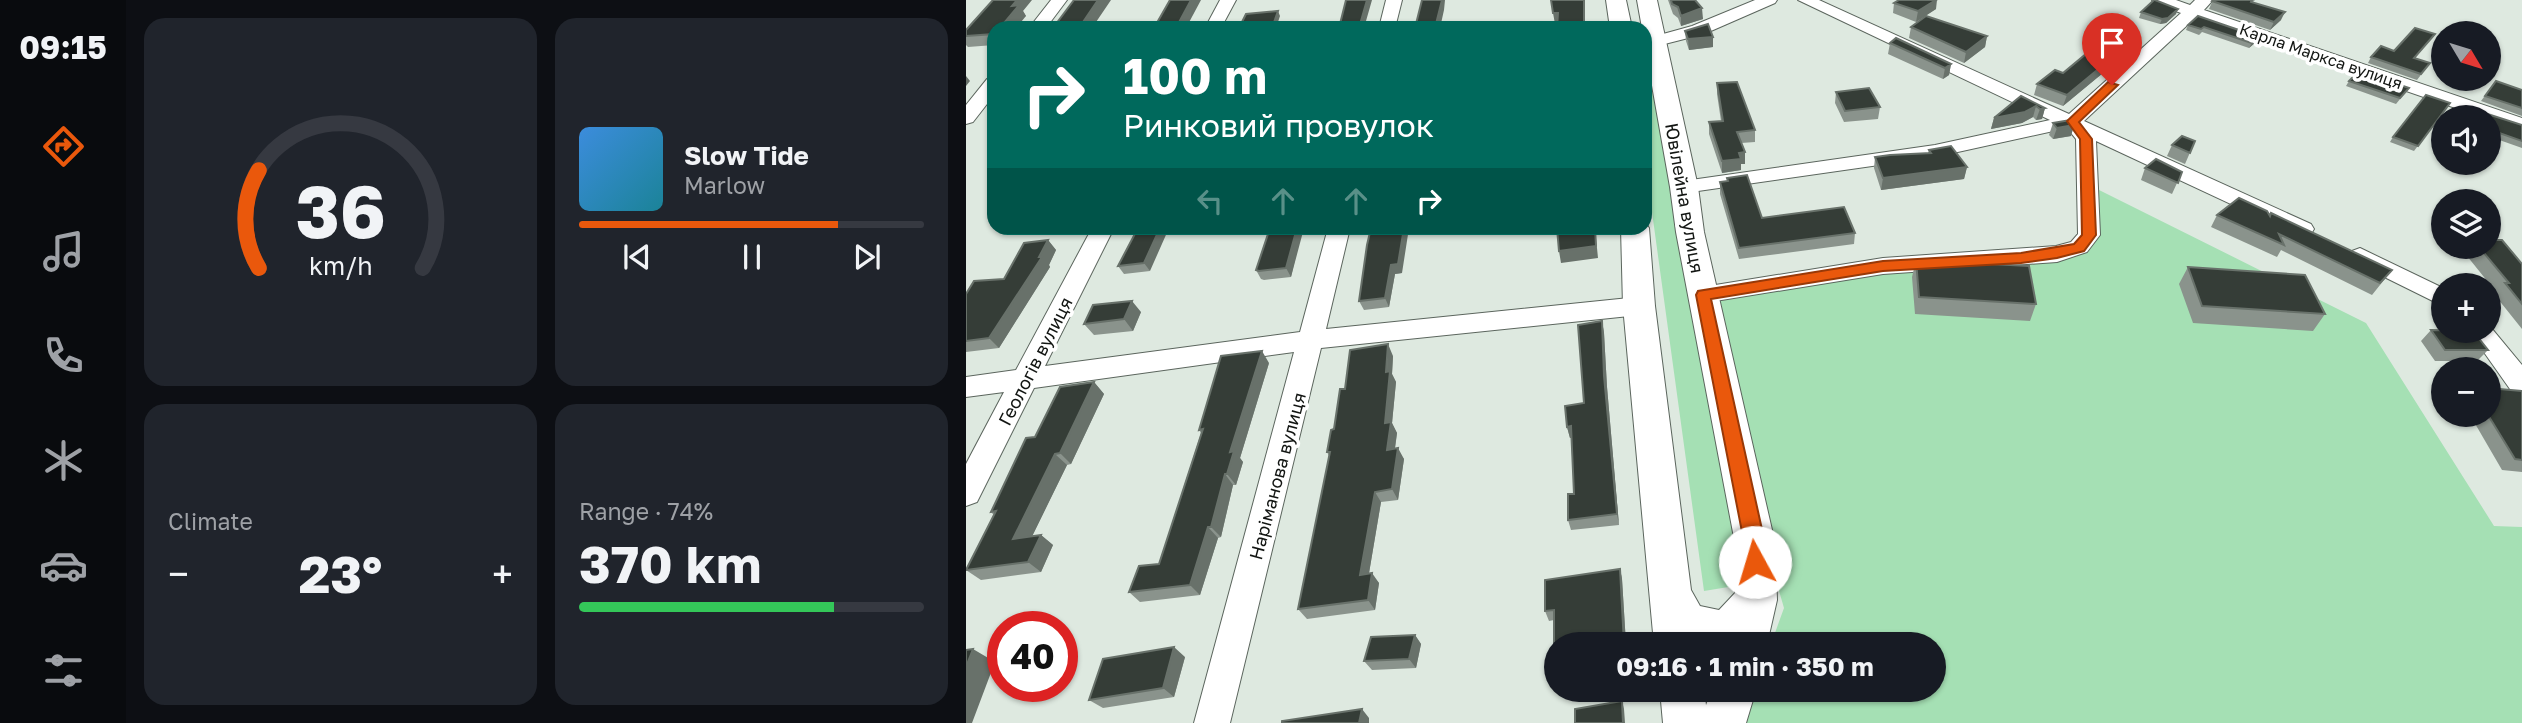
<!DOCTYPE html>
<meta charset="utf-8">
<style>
:root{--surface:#171b24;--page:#20242c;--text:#f1f3f6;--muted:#9ea1a6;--line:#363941;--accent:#ea580c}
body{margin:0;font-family:"Golos Text",sans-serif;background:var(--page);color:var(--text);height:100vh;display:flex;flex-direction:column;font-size:26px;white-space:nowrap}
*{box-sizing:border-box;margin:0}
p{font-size:23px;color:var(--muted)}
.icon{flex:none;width:38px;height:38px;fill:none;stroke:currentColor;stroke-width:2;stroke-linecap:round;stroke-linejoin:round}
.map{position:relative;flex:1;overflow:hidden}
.sheet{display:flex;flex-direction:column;gap:18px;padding:18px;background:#0d0f14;width:840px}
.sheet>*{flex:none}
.top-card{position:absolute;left:21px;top:21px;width:665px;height:214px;border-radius:21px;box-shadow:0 2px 5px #0004;background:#00695c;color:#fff;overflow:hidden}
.needle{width:46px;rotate:128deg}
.buttons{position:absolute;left:1465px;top:21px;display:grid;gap:14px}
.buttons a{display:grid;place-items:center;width:70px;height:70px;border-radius:50%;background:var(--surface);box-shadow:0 2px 5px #0004;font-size:35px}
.speed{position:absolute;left:21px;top:611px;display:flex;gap:14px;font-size:35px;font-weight:700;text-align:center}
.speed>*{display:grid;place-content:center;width:91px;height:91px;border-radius:50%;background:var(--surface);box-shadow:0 2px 5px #0004;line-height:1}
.speed .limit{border:10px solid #d22;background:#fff;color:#111}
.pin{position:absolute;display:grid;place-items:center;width:60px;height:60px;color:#fff;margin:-72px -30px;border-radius:50% 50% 50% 0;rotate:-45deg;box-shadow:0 0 7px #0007}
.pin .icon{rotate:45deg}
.me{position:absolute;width:77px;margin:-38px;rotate:354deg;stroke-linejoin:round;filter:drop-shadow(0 0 5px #0008)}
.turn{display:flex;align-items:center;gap:24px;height:147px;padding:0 21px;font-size:32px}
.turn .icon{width:91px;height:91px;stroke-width:2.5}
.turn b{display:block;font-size:49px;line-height:60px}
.lanes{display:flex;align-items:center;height:66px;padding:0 21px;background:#0003;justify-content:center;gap:35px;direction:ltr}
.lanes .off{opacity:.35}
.big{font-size:52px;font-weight:700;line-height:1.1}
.sheet .widget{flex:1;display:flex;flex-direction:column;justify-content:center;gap:10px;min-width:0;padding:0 24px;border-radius:21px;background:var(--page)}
.sheet .dial{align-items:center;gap:0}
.dial svg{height:182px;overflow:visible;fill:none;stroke:var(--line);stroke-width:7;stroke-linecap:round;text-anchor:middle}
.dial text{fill:var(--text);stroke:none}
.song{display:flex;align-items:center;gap:21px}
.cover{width:84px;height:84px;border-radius:10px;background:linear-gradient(135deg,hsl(210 70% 55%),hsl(190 70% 35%))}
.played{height:7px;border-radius:4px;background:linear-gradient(90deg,var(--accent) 75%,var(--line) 75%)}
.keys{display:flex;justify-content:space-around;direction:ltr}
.heat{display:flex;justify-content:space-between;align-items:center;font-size:38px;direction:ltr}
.charge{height:10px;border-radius:5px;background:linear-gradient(90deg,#34c759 74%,var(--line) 0)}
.sheet .tiles{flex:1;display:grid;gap:18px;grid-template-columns:repeat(2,1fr)}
.trip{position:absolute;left:578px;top:632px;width:402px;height:70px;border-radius:35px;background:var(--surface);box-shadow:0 2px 5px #0004;font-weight:700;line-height:70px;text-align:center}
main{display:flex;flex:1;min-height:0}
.tabs{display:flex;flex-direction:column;width:126px;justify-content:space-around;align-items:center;background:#090b0e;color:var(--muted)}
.tabs .icon{width:49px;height:49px}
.tabs .active{color:var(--accent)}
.tabs b{font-size:32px;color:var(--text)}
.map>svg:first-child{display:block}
.green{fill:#a5e0b4}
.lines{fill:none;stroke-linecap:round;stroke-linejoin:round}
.minor-casing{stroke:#5b655d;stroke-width:2}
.tertiary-casing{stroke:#5b655d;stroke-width:2}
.minor{fill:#fff;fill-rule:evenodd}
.tertiary{fill:#fff;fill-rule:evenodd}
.wall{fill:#8a938c}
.shaded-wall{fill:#68716a}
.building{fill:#353d37;stroke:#68716a;stroke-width:2}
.route{fill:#ea580c;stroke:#983908;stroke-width:2}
.labels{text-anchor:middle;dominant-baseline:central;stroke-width:7;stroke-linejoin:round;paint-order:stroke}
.far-street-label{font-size:16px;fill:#121512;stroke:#fff}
.street-label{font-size:18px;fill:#121512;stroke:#fff}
</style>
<main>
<nav class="tabs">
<b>09:15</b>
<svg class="icon active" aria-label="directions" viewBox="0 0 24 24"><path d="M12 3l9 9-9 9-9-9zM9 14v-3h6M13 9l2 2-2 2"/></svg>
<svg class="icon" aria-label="music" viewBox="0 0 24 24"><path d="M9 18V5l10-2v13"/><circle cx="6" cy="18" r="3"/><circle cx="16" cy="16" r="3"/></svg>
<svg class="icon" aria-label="phone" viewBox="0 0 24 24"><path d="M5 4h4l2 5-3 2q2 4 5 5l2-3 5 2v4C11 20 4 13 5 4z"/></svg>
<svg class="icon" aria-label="climate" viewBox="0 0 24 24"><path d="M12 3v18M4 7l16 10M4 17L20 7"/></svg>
<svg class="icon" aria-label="car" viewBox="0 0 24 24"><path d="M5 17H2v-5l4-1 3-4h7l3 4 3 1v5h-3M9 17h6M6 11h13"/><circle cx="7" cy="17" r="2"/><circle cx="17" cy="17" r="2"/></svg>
<svg class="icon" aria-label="filters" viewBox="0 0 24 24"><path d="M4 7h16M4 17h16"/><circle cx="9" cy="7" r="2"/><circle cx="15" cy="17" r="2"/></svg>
</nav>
<section class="sheet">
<div class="tiles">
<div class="widget dial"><svg viewBox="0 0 100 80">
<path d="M14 69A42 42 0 1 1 86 69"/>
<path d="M14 69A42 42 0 0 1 14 26" stroke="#ea580c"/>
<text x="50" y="56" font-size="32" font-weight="700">36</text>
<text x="50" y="72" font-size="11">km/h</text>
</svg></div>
<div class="widget">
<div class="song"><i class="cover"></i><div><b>Slow Tide</b><p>Marlow</p></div></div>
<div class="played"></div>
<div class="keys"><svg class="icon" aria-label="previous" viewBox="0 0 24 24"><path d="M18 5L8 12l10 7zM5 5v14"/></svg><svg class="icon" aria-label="pause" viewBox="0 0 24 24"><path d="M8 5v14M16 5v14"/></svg><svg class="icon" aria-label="next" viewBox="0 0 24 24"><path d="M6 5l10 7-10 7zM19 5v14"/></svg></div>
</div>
<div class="widget"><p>Climate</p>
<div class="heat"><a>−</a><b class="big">23°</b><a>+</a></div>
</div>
<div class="widget"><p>Range · 74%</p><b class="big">370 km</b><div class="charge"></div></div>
</div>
</section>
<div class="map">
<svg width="1556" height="723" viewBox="0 0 1556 723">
<rect width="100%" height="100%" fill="#dee9e0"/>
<!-- green -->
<path class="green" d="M688,47L793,582L738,591L679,161V50Z
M1121,184L1400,323L1528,526L1556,527V723H774L788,690H968V644H805L818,608L799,542L753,301L917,266L1113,247Z"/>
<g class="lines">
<defs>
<path id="minor" d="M85,0H101L80,28H63Z
M254,0H270L255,28H239Z
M420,0H436L429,28H413Z
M789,0H811L809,3L738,34L679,49V39L726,26Z
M832,0H853L1103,114L1215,13L1188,3L1186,0H1210L1224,5L1229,0H1247L1238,10L1556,118V131L1229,18L1118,121L1345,224L1348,229L1345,234L1337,236L1329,234L1130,141L1134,235L1121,252L1091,262L917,274L737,303L728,301L725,295L728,289L737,287L917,258L1090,246L1105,242L1112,234L1110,139L1101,128L969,157L718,193L710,192L707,187L710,182L718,181L969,145L1084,120Z
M28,77V95L7,122L0,124V105L21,79Z
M126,228H148L79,366L334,332L362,228H384L360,329L673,297L682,300L685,306L682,312L673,315L355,348L264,723H228L328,352L68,388L11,502L0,506V464L38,392L0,397V377L50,370Z
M1394,248L1477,288V306L1386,261L1382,256L1386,251Z
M1522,324L1556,365V395L1546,392L1503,331H1522Z"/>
<path id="tertiary" d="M640,0H660L666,28H644Z
M671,0H691L732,187L738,232L809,543L811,600L801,644H688L657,306L655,228H679V222L683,228L689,306L725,590L734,606L753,610L769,593V543L710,232L704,187L679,46V28H676Z
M694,690H738L740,705L746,690H790L780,723H697Z"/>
</defs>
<!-- minor casing -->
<use href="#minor" class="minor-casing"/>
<!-- tertiary casing -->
<use href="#tertiary" class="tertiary-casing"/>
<!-- minor -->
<use href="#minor" class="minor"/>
<!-- tertiary -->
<use href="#tertiary" class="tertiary"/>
</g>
<!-- wall -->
<path class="wall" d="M702,0H729L737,19L715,26L712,18L707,14Z
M1247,0H1289L1287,2L1315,20L1304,30L1243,9Z
M928,3L970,9L950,22L927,13Z
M57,11L60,16L28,28V45L2,47L0,45V30Z
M1175,12L1210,14L1200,23L1194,24L1173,18Z
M1232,16L1290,42L1283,48L1236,32L1233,35L1220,30L1222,25Z
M945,27L1021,36L1019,47L998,63L943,38Z
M719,31L747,37V47L723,50L720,41Z
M1469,34L1449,58L1464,63L1451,80L1402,63L1405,57L1428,51Z
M924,43L985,64L983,75L977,79L922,54Z
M1143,68L1097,106L1068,95L1071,84L1097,73Z
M1383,81L1439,93L1430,104L1380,86Z
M1530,81L1556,90V116L1515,101Z
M751,83L789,130V142L775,143L779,164H775V170L756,173L743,134V122L755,121L751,94Z
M870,92L914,107L912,119L878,122L869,103Z
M1055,96L1079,108L1076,119L1070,120L1067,117L1056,123L1025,129L1028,118Z
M1484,103L1448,151L1424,142L1427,137Z
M1522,117L1556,125V148L1522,136Z
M1087,123L1108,125L1105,136L1087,139L1083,135Z
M1229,141L1219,164L1201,156L1206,145Z
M963,150L1001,167L998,179L915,190L908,168L909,157L962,153Z
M1179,168L1216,172L1206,194L1175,180Z
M761,178L796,218L889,233L888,244L773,259L754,194V182L761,181Z
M1251,215L1304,216L1426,270L1406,295L1315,250L1311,257L1245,227Z
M172,228L184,271L158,274L152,266Z
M334,238L325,277L298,280L295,279L290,270Z
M82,240L90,250L83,265L84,267L33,348L0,352V294L38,279Z
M401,245L436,273L429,274L423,307L398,310L393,301Z
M1501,247H1522L1556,264V329L1528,294L1530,292L1497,251Z
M950,260L1070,304L1064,321L949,314L946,277Z
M1222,267L1359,314L1347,331L1227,323L1213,284Z
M175,312L167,331L128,335L118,324Z
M636,321L638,333L641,387L653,525L605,530L602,520L608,494L605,438H604L601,427L618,403Z
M1465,330L1522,350L1511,361H1469L1455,341Z
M427,356L426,374L430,382L426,423L431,433L429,449L438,459L432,500L415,502L403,573L413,583L409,610L341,619L332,609L363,456L361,452L379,389Z
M303,363L274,458L277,462L270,485H267L255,537L252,538L234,595L174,602L163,592L193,564L235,433L233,430Z
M128,382L138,394L105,464L101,465L66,536L75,535L87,545L75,572L15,580L0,570L28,515L25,512L69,437Z
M1556,391V472L1536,470L1504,415H1522Z
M654,569L656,579L660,644H590V679L588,674V620L583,621L579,611Z
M449,635L455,644L450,668L406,670L398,661Z
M219,657L208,697L137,708L123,700Z"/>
<!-- shaded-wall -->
<path class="shaded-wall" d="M51,0H66L57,11L60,16L50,28H34L46,6Z
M132,0H145L126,28H113Z
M225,0H235L220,28H210Z
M401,0H406L398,28H393Z
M476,0H479L478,10L474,28H469Z
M618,0L619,10V28H618Z
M970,0H971L970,9L950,22L952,11Z
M736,8L737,19L715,26V16Z
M1212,9L1210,14L1200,23L1194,24L1196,19Z
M312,11L314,16L310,28H306Z
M1319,12L1315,20L1304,30L1308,22Z
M587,13H592L594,23L589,24Z
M1021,36L1019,47L998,63L1000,52Z
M747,37V47L723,50L722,39Z
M1293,37L1290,42L1283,48L1286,43Z
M1147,57L1143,68L1097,106L1101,95Z
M985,64L983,75L977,79L979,68Z
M0,76L4,81L0,86Z
M1070,106L1067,117L1056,123L1025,129L1028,118Z
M1079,108L1076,119L1070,120L1074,109Z
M1108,125L1105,136L1087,139L1091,128Z
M779,152V164H775V170L756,173V161L773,153Z
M1001,167L998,179L915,190L917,178Z
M80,228H104L82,230Z
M194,228H203L184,271L178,263Z
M331,228H338L325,277L320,268Z
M438,228H443L436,273L429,274L423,307L419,298L425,265Z
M629,228L632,258L595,263L593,251Z
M82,240L90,250L83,265L84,267L33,348L23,338L73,257Z
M166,301L175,312L167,331L158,319Z
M636,321L638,333L641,387L653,525L651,514L638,376Z
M422,344L427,356L426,374L430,382L426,423L431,433L427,461L421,450L419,423Z
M296,351L303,363L274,458L277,462L270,485L261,474L264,452Z
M128,382L138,394L105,464L94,453Z
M605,426L607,437L604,438L601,427Z
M432,448L438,459L432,500L426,489Z
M89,454L101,465L60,549L47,539Z
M259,474L267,485L255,537L245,527Z
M409,492L415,502L401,585L394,575Z
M242,527L252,538L234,595L224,585Z
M75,535L87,545L75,572L62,562Z
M654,569L656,579L660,644H658Z
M406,573L413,583L409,610L402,600Z
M449,635L455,644L450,668L443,659Z
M208,647L219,657L208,697L197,688Z
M7,649L29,662L6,723H0V667Z
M656,701L658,709L659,723H657Z
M396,709L403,718V723H393Z"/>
<!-- building -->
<path class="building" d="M27,0H51L46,6L53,5L34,28H28V34L0,36V30Z
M108,0H132L113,28H87Z
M204,0H225L210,28H188Z
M380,0H401L393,28H373Z
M456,0H476L469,28H449Z
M585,0H618V28H591L592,13H587Z
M705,0H729L736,8L715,16L712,7L706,4Z
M933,0H970L952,11L928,3Z
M1188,0H1189L1212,9L1202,18L1196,19L1175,12Z
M1247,0H1286L1285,2L1319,12L1308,22L1246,1Z
M312,11L306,28H273L280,14Z
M960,16L1021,36L1000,52L945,27Z
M1232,16L1293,37L1286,43L1238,27L1235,29L1222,25Z
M742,24L747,37L722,39L719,31Z
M1449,28L1469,34L1448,58L1464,63L1455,74L1405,57L1415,46L1428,51Z
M930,38L985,64L979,68L924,43Z
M1126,49L1147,57L1101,95L1071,84L1089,70L1097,73Z
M1393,71L1443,88L1434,98L1383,81Z
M1530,81L1556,90V108L1519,96Z
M771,82L789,130L771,132L779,152L773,153L775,159L756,161L743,122L757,121L751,83Z
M903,88L914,107L879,111L870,92Z
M1460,95L1484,103L1452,146L1427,137Z
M1055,96L1079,108L1074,109L1070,106L1059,112L1028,118Z
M1509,110L1556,125V141L1522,129V117H1504Z
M1104,120L1108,125L1091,128L1087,123Z
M1216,136L1229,141L1224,153L1206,145Z
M985,146L1001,167L917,178L909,157L924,155L965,153L963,150Z
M1190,159L1216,172L1212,183L1179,168Z
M781,175L796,218L878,207L889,233L773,248L754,182L762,181L761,178Z
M1273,198L1301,211L1304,216L1305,213L1426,270L1414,283L1313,234L1318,245L1251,215Z
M172,228H194L178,263L152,266Z
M304,228H331L320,268L293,271L290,270Z
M405,228H438L432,264L425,265L419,298L393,301L401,245Z
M591,228H629L630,246L593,251Z
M82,240L73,257H76L23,338L0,341V294L8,281L38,279L58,243Z
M1522,240H1536L1556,264V304L1539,283H1543L1513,247H1522Z
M950,260L1063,266L1070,304L953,297Z
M1222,267L1339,275L1359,314L1236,306Z
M166,301L158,319L118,324L127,305Z
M636,321L638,376L651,514L602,520V494H608L605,426L601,427L599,406L618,403L612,325Z
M1465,330L1507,331L1522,350H1479Z
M422,344L420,372L424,371L419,423L425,422L421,450L432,448L426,489L409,492L394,575L406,573L402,600L332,609L364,452H361L365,430L368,429L374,389H379L384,350Z
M296,351L264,452L268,451L261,474H259L245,527H242L224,585L163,592L173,566L193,564L237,429L233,430L255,356Z
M128,382L94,453L89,454L47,539L75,535L62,562L0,570L30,511L25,512L60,438L69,437L94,387Z
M1522,388L1556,391V460L1549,459L1522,415Z
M654,569L658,644H590V674H588V610L579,611V580Z
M449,635L443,659L398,661L405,637Z
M208,647L197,688L123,700L137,659Z
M7,649L0,667V650Z
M656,701L657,723H609V709Z
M396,709L393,723H316V721Z"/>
<!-- route -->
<path class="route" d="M1142,82L1152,85L1113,122L1126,139L1130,235L1118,251L1091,258L1055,263L917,271L745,299L799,543V562L796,568L789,570L783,568L730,295L732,291L917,261L1055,253L1108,244L1116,235L1114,139L1101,121Z"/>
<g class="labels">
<!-- far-street labels -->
<g class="far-street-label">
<text transform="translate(1355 56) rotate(19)">Карла Маркса вулиця</text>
</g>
<!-- street labels -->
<g class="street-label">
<text transform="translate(719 198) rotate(80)">Ювілейна вулиця</text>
<text transform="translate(69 361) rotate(-63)">Геологів вулиця</text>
<text transform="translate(311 476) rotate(-75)">Наріманова вулиця</text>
</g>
</g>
</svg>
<div class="buttons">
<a><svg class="needle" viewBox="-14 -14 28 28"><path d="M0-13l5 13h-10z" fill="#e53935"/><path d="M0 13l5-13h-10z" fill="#9ea1a6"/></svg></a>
<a><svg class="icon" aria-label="sound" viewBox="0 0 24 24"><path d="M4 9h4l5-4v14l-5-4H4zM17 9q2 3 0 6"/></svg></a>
<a><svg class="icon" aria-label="layers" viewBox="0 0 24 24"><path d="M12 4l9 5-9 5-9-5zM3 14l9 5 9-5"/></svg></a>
<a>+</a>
<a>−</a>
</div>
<div class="speed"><div class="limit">40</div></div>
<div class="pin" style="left:1146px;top:85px;background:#d93025"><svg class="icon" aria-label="arrive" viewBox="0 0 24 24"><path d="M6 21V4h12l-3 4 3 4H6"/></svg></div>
<svg class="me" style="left:789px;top:562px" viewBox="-20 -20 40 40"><circle r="19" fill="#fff"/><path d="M0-13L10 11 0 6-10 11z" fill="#ea580c"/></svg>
<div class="trip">09:16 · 1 min · 350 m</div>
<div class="top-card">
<div class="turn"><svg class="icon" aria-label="right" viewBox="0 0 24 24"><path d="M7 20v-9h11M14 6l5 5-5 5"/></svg><div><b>100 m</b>Ринковий провулок</div></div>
<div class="lanes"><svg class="icon off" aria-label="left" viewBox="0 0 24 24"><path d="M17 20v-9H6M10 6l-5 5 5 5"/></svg><svg class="icon off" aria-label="ahead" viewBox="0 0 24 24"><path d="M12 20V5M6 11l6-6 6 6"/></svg><svg class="icon off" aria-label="ahead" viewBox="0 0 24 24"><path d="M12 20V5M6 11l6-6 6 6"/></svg><svg class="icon" aria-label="right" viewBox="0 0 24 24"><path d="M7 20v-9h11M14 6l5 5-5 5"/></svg></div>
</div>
</div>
</main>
